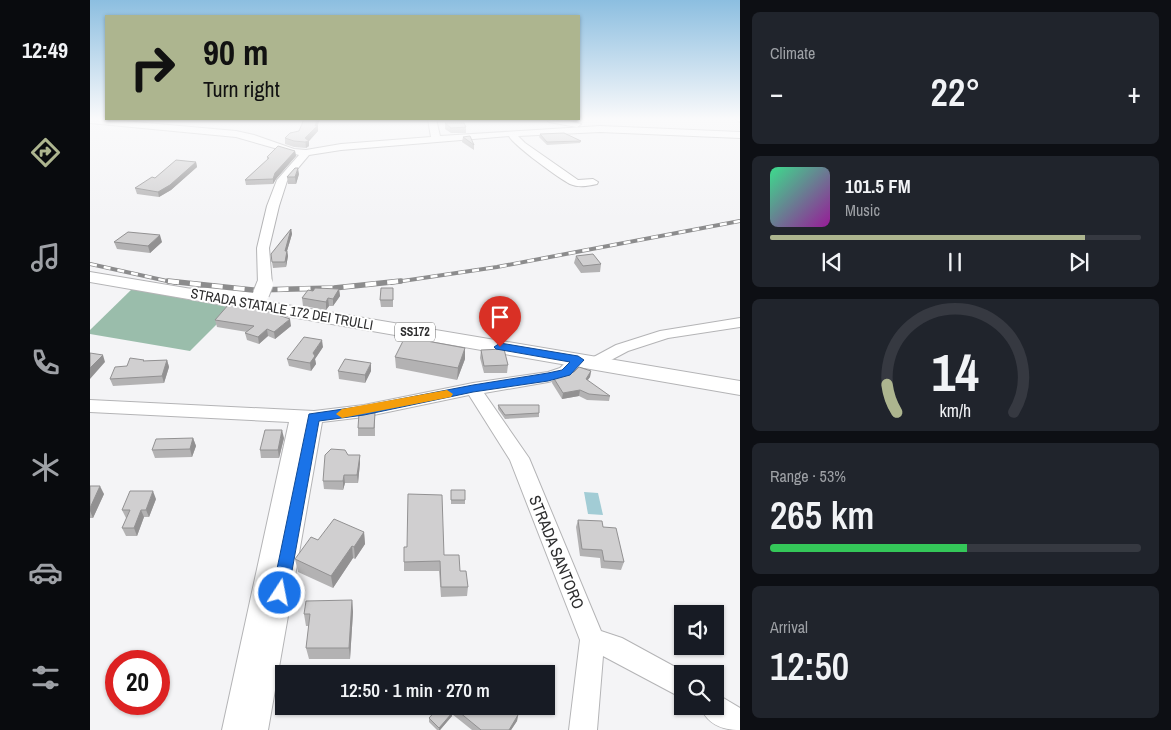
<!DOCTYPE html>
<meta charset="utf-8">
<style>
:root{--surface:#171b24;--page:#20242c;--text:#f1f3f6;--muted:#9ea1a6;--line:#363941;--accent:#adb58f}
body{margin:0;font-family:"Archivo Narrow",sans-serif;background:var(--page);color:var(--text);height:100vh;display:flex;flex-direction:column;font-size:19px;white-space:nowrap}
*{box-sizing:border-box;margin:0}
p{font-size:16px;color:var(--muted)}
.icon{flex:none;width:28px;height:28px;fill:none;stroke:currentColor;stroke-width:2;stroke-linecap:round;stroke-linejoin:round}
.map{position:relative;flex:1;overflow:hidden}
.panel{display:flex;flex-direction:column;gap:12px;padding:12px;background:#0d0f14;width:431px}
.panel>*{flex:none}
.banner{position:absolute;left:15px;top:15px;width:475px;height:105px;border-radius:0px;box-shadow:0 1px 4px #0004;background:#adb58f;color:#111;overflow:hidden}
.tools{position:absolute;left:584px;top:605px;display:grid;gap:10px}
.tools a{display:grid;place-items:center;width:50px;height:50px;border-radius:0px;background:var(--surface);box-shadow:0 1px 4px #0004;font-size:25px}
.speed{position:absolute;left:15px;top:650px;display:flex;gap:10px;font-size:25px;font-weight:700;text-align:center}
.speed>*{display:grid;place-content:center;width:65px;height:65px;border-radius:50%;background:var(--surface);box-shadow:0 1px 4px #0004;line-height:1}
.speed .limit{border:8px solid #d22;background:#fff;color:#111}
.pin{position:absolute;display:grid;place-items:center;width:42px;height:42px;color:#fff;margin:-51px -21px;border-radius:50% 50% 50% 0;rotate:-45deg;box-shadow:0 0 5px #0007}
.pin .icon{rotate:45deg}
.me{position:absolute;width:55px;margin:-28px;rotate:11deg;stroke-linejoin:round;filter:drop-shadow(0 0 4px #0008)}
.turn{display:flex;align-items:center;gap:18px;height:105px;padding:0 15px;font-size:22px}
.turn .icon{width:65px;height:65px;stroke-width:2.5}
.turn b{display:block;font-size:35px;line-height:42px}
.big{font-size:38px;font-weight:600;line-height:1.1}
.panel .card{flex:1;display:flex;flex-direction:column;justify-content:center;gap:8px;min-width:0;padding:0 18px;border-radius:8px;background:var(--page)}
.panel .dial{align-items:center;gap:0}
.dial svg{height:130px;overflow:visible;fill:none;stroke:var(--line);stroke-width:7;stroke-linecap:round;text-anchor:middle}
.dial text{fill:var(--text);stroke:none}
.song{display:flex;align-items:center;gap:15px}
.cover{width:60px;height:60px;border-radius:8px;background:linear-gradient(135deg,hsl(150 70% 55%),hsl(300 70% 35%))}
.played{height:5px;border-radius:2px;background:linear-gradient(90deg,var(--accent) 85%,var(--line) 85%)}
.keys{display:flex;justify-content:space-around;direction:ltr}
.heat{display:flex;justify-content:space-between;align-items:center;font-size:28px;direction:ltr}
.charge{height:8px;border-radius:4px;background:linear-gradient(90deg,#34c759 53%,var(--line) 0)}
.trip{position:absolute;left:185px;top:665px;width:280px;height:50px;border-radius:0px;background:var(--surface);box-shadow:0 1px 4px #0004;font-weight:600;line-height:50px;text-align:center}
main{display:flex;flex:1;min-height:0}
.dock{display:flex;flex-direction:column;width:90px;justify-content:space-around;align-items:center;background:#090b0e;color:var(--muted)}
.dock .icon{width:35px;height:35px}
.dock .active{color:var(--accent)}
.dock b{font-size:22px;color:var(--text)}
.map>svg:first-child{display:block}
.forest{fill:#9abdab}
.water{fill:#a2ccd5}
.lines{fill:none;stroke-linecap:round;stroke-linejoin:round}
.minor-casing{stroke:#b4b4b6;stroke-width:2}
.major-casing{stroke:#b4b4b6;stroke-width:2}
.minor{fill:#fff;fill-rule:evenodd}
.major{fill:#fff;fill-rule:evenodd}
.rail-far1-casing{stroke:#8c8c8d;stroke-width:4}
.rail-casing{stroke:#8c8c8d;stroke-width:5.5}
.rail-far1{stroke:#fff;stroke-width:2.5;stroke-dasharray:7;stroke-linecap:butt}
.rail{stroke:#fff;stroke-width:4;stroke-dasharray:11;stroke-linecap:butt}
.minor-bridge-casing{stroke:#b4b4b6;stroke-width:18;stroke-linecap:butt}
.minor-bridge{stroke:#fff;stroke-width:16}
.wall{fill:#b3b2b3}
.shaded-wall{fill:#929192}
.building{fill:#d0cfd0;stroke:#929192}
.route{fill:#1a73e8;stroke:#114b97}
.slow{fill:#f59e0b}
.labels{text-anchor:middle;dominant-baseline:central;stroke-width:4;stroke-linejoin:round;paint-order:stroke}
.shield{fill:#fff;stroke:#6d6d6d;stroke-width:1}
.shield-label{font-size:12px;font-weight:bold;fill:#2e2e2f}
.street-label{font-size:14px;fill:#2e2e2f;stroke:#fff}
.near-street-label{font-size:16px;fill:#2e2e2f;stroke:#fff}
</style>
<main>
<nav class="dock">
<b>12:49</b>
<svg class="icon active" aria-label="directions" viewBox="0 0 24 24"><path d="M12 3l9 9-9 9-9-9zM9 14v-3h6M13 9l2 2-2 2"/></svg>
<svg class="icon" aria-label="music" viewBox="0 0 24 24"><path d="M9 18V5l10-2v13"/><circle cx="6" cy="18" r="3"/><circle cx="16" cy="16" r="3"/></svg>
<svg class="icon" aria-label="phone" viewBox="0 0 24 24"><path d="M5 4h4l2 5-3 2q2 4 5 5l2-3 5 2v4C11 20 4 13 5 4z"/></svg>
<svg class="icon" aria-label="climate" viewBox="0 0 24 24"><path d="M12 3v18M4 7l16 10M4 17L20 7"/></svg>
<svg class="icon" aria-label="car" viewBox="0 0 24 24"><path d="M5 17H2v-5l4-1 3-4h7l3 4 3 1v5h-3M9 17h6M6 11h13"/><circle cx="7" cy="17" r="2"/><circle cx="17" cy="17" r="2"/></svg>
<svg class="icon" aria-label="filters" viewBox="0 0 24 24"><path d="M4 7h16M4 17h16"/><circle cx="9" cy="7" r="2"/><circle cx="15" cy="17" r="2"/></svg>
</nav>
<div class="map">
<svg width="650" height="730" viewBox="0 0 650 730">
<rect width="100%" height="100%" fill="#f4f4f6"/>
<!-- forest -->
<path class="forest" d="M42,289L143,308L100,351L0,334V330Z"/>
<!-- water -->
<path class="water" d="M494,492L508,493L513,515L498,514Z"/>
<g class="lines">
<defs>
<path id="minor" d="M0,118L146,131L164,135L204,149L216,150L251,144L341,137L338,119H346L350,136L510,126L650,132V138L510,132L428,136L435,143L488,180L503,179L508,182L507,184C498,186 489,188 480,184C470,179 423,145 419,136L251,150L219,155L197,181L189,206L179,248L182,284L175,288L168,284L167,248L177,206L187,180L209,155L146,137L0,123Z
M644,118H650V122Z
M455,119H472L491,124L487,127L459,122Z
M124,287L165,292L171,290L178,294L176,297L166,300L124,295L97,297L90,293L97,289Z
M650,318V327L578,338L538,351L506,368L500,367L498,363L500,359L526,345L570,331Z
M488,355L494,356L496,360L482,376L458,382L394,393L439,458L511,631L532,638L598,674H592V698L513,656L507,730H479L490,640L420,460L379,395L274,417L232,422L178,730H132L199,422L0,412V400L224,411L274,405L383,383L458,372L470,368L482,356Z
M625,693L650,708V730C631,730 617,724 610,706H625Z"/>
<path id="major" d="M0,272L650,381V395L0,282Z"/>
</defs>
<!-- minor casing -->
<use href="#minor" class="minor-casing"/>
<!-- major casing -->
<use href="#major" class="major-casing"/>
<!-- minor -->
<use href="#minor" class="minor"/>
<!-- major -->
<use href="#major" class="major"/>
<defs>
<path id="rail-far1" d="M0,264L86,283
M299,283L407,267L650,221"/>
<path id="rail" d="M78,281L163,290L244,288L311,281"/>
</defs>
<!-- rail-far1 casing -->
<use href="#rail-far1" class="rail-far1-casing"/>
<!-- rail casing -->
<use href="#rail" class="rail-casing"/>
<!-- rail-far1 -->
<use href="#rail-far1" class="rail-far1"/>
<!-- rail -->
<use href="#rail" class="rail"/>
<defs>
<path id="minor-bridge" d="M171,294L175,284"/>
</defs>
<!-- minor-bridge casing -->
<use href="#minor-bridge" class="minor-bridge-casing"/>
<!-- minor-bridge -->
<use href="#minor-bridge" class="minor-bridge"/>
</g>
<!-- wall -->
<path class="wall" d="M230,119L228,125V131L219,141V146L216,148L204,147L195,144V138Z
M355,123L376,127V133H361L355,129Z
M450,134L491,141L490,143L457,145L449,137Z
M373,137L384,145V150L372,142Z
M205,151L206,156L186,179L183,184L156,185L155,180L177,160V157Z
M106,162L107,167L81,190L69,197L47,194L45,188L65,178Z
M209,174L206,184H198L197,177Z
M201,229L202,234L197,251L198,256L196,267L183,268L182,262Z
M24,242H72L60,253L27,249Z
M486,256L511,264L510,272L491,273L484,263Z
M303,288V307H291L290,300Z
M249,289L250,296L243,306H239L236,310L213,306L212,298L223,291Z
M125,320L201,326L185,339L178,336L169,344L157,340L155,333L157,332L127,327Z
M233,347L225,359L226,364L221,371L199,366L197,359Z
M391,350L418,365L417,373H394L390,358Z
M305,357L375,359L367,380L306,368Z
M54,360V361L77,360L79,367L74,383L23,386L20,379L37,366Z
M248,371H281L275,383L249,379Z
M501,371L500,377L497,381L520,396L519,401L497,400L489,396L472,399L462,383L463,377Z
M408,405L449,413V417L415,419L408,409Z
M285,421V436H268V428Z
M103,438L106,446L102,457L65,458L62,450Z
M194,438L189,458H171L170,450Z
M258,455H270V463L268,483H255L253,490L234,489L233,481Z
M0,486L14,494L3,518H0Z
M361,490L375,500V504H361Z
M66,499L59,517H54L47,536H36L32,528L37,518H36L32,510Z
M488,520L513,527L534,562L531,570L511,568L510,558L490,556L486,527Z
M274,532L275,544L265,559L263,558L243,588L208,572L205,559L228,540Z
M314,547L354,555L370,571L378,587L377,596L351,597L349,571H314Z
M262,600L263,612L260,659H219L216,648L219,626H216L214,614Z
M363,707H419L428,715L427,721L421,730H382L362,714V716L350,730H347L339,722V718L362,713Z"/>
<!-- shaded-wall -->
<path class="shaded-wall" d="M227,119H230L227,126L228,125V131L219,141V146L216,148L215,138L225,126Z
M205,151L206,156L186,179L183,184V179L185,173Z
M106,162L107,167L81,190L69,197L68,192Z
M208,168L209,174L206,184L205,177Z
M201,229L202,234L197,251L198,256L196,267L195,251Z
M70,235L72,242L60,253L58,246Z
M249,289L250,296L243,306V299Z
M238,298L239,306L236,310V302Z
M200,319L201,326L185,339L184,332Z
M177,329L178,336L169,344L168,337Z
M232,340L233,347L225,359L226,364L221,371L220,363L223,353Z
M375,348V359L367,380L368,368Z
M13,355L15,362L0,379V368Z
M77,360L79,367L74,383L72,376Z
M281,363V371L275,383V375Z
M501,371L500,377L494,385L496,379Z
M490,390L489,396L472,399L473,393Z
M192,430L194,438L189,458L188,450Z
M103,438L106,446L102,457L100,449Z
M270,455V463L268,483L267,475Z
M254,475L255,483L253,490V481Z
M10,486L14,494L3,518L0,511V508Z
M63,491L66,499L59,517L56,510Z
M51,510L54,517L47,536L44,528Z
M274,532L275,544L265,559L264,547Z
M262,546L263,558L243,588L241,576Z
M262,600L263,612L260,659L259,648Z
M362,713V716L350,730H349V728Z
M428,715L427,721L421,730H419Z"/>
<!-- building -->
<path class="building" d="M214,119H227L225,126L228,125L215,138L219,141L215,142L204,141L195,138L200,133L209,131Z
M355,123H374L376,127L361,128Z
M474,133L491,141L457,142L450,134Z
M380,136L384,145L373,137Z
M188,146L205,151L185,173L183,179L155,180L179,158L177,157Z
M86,160L106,162L80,185L68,192L45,188L62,177L65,178Z
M205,168H208L205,177H197Z
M201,229L195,251H197L195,262H182L181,254Z
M38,232L70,235L58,246L24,242Z
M503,254L511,264L493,266L486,256Z
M225,288L249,289L243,299L238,298L236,302L212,298L218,290L223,291Z
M291,288H303V300H290Z
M139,304L168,308L200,319L184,332L177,329L168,337L155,333L164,326L125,320Z
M214,337L232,340L223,353L225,356L220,363L197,359Z
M315,337L375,348L368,368L305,357Z
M414,349L418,365L394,366L391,350Z
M0,353L13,355L0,368Z
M40,358L54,360L53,361L77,360L72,376L20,379L25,367L37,366Z
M255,359L281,363L275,375L248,371Z
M489,367L501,371L496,379L520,396L499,394L490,390L473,393L463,377L484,372Z
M408,405H449V413L415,415Z
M269,413H285L284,428H268Z
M175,430H192L188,450H170Z
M103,438L100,449L62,450L66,439Z
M241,449L255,450L258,455H270L267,475H254L253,481H233L235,455Z
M0,486H10L0,508Z
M361,490H375V500H361Z
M40,491H63L56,510H51L44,528H32L40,510H32Z
M318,494L352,495L354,555H369L370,571H376L378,587H351L350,561L314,562V547H317Z
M244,519L274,532L264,547L262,546L241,576L205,559L221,537L228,540Z
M488,520L512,521L513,527L526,528L534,562L514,561L512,550L492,549Z
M262,600L259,648H216L220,614H214L216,601Z
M350,706H356L362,713L349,728L339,718Z
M364,706H417L428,715L419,730H391L363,707Z"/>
<!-- sky -->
<linearGradient id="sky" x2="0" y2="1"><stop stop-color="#8cbee0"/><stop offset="0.54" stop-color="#fafafb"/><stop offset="1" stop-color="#fafafb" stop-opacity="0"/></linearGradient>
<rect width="650" height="220" fill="url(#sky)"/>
<!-- route -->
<path class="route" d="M410,343L488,356L494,360L480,375L458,381L383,392L274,415L229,421L198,593L196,598L190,601L184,598L182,593L219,414L274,406L383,385L458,373L472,370L480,362L406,349L404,347Z"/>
<!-- slow -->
<path class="slow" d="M357,390L363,394L361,397L252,418L246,414L252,409Z"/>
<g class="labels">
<!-- shield labels -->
<rect class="shield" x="305" y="322.5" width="40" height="19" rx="4"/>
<g class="shield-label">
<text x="325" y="332">SS172</text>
</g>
<!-- street labels -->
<g class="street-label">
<text transform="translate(192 309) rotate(10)">STRADA STATALE 172 DEI TRULLI</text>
</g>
<!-- near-street labels -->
<g class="near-street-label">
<text transform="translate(467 552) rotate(68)">STRADA SANTORO</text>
</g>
</g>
</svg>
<div class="tools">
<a><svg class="icon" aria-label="sound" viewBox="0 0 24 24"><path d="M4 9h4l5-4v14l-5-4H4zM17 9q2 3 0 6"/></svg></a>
<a><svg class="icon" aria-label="search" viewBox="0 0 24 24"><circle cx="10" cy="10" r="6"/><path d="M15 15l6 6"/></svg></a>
</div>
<div class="speed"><div class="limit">20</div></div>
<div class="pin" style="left:410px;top:347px;background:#d93025"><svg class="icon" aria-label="arrive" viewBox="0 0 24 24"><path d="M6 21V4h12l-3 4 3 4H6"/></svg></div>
<svg class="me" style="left:190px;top:593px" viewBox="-20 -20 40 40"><circle r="17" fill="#1a73e8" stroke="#fff" stroke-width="3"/><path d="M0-11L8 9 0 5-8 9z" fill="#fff"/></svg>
<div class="trip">12:50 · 1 min · 270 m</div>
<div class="banner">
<div class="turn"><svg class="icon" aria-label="right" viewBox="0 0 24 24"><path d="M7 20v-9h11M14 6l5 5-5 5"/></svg><div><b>90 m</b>Turn right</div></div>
</div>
</div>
<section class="panel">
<div class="card"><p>Climate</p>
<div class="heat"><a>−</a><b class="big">22°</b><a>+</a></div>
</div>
<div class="card">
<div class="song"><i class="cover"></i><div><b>101.5 FM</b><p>Music</p></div></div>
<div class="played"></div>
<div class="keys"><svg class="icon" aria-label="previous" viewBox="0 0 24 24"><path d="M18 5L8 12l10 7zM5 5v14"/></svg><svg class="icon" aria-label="pause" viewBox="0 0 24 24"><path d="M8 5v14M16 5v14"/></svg><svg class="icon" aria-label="next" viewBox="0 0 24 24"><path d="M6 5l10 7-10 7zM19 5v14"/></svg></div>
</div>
<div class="card dial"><svg viewBox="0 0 100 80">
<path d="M14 69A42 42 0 1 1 86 69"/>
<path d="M14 69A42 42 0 0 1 8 52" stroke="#adb58f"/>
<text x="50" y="56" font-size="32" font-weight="700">14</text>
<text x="50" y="72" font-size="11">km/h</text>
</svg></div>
<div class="card"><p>Range · 53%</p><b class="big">265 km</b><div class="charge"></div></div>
<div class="card"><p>Arrival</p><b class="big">12:50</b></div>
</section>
</main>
